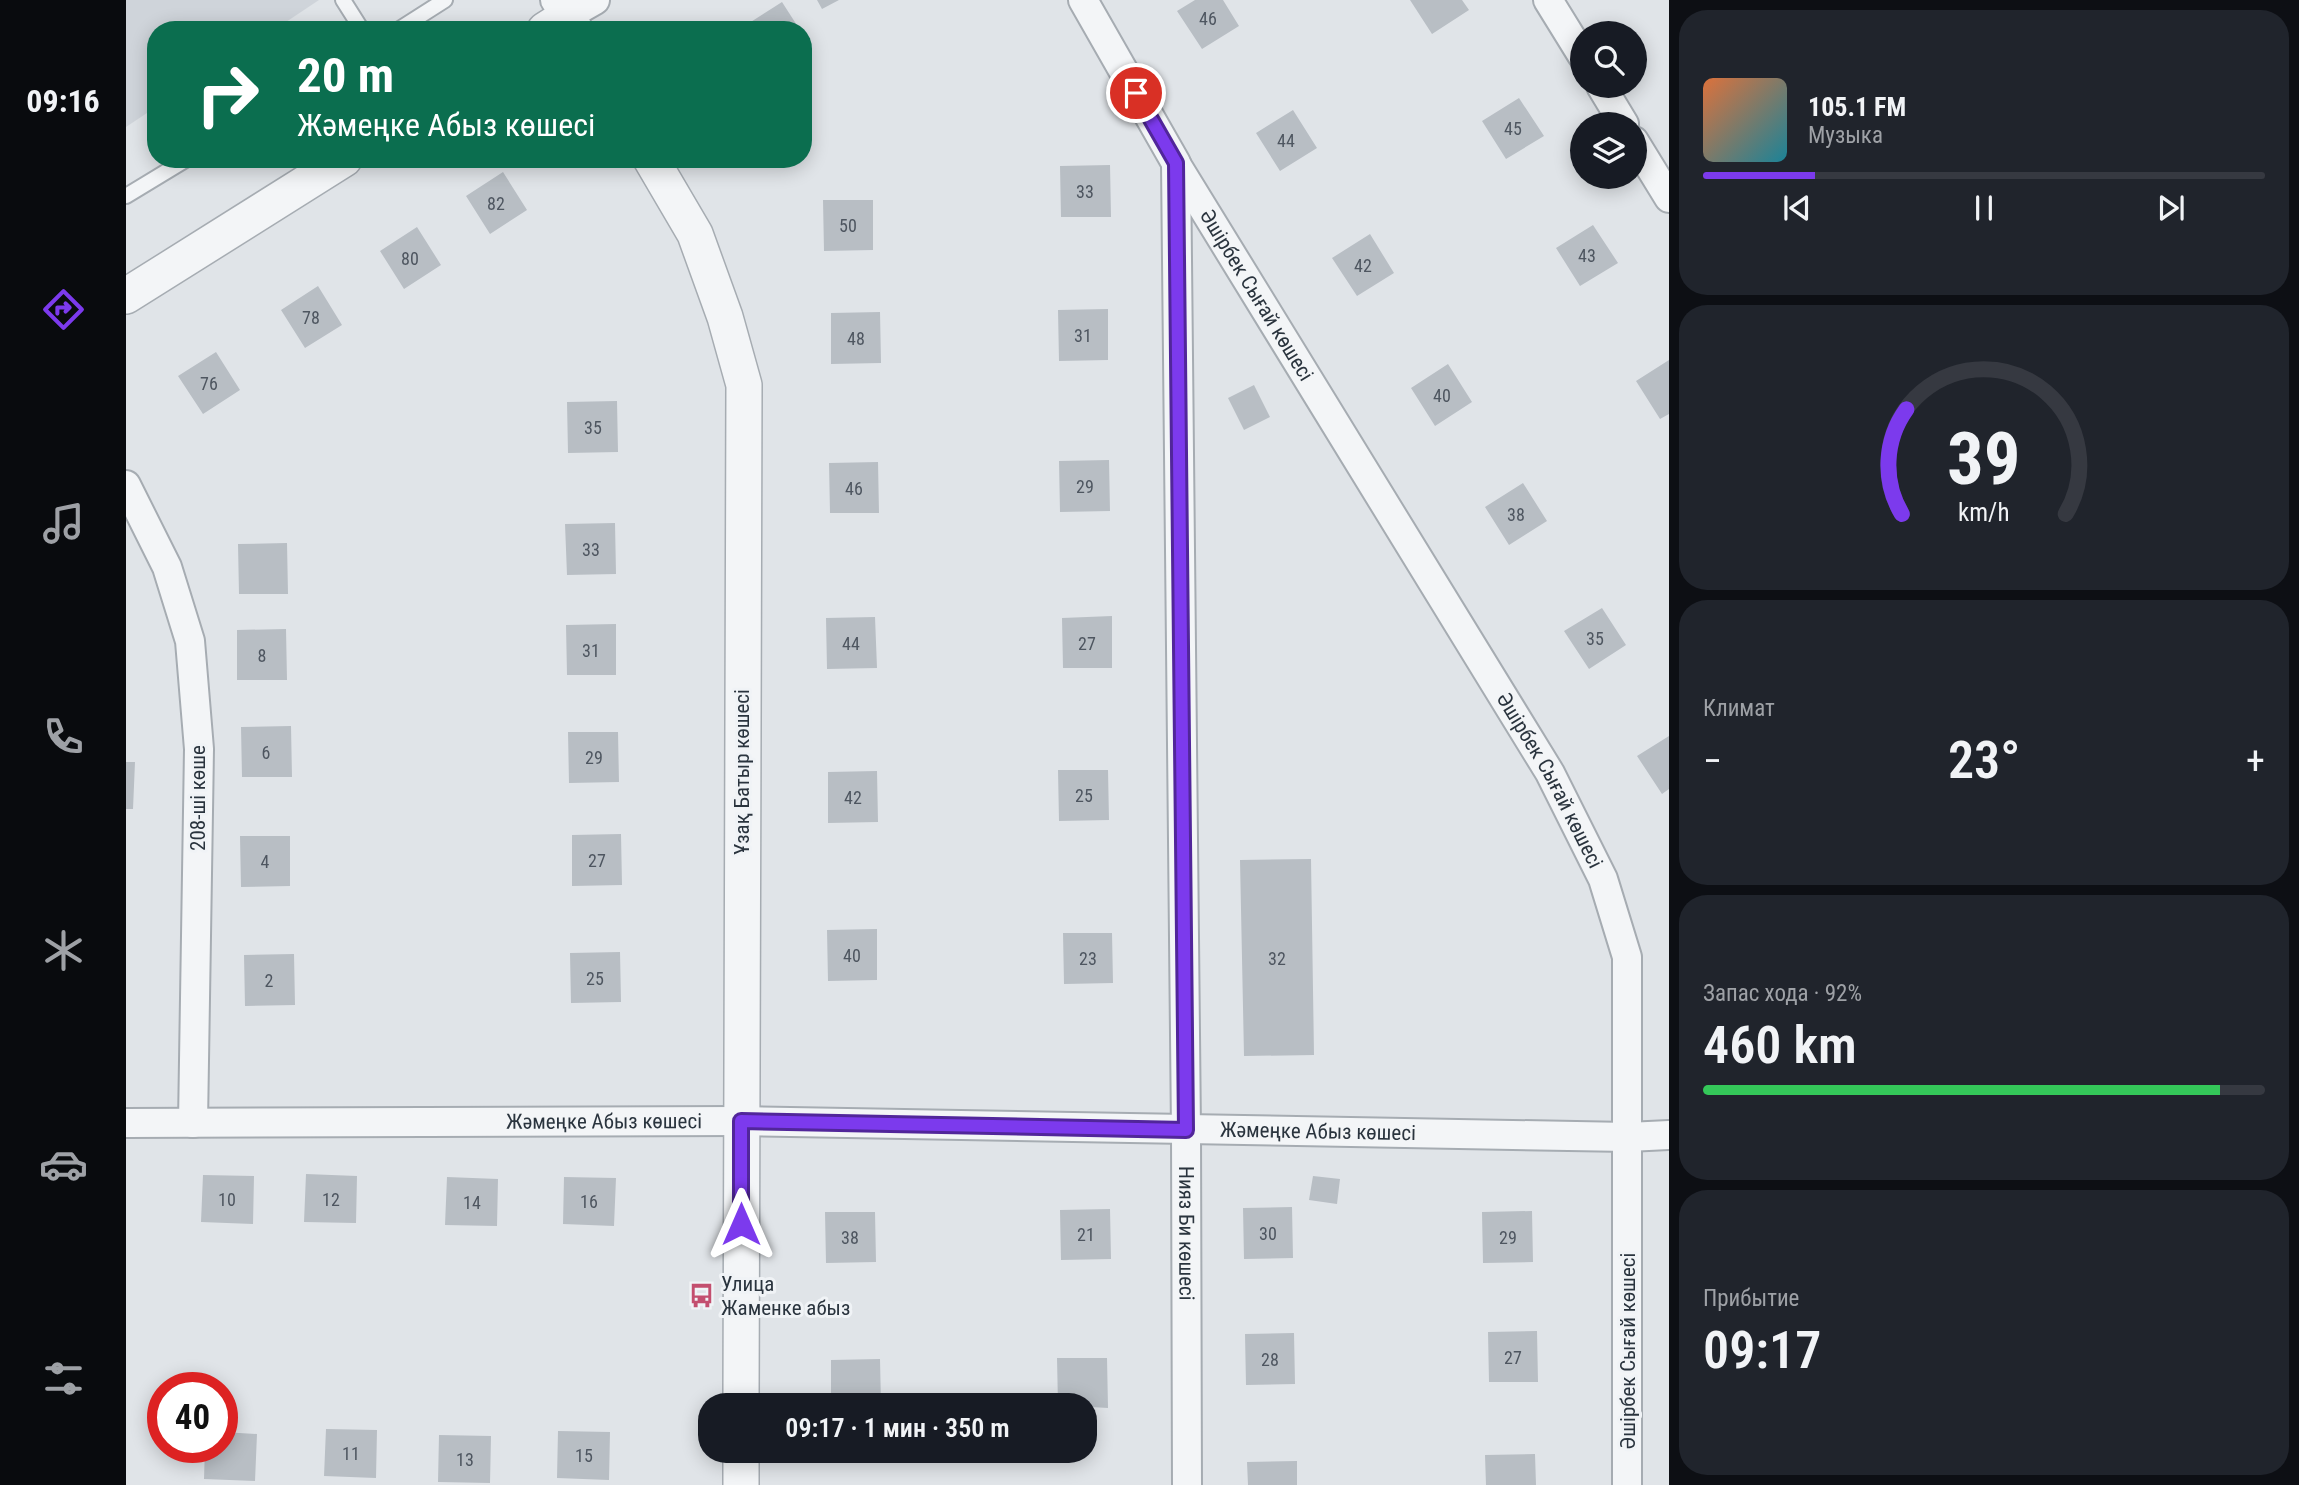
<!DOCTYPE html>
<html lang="ru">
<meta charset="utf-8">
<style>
:root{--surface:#171b24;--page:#20242c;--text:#f1f3f6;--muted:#9ea1a6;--line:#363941;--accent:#7c3aed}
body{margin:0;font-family:"Roboto Condensed",sans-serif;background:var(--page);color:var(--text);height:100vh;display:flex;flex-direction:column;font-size:26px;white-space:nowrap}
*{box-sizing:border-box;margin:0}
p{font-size:23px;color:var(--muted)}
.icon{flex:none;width:38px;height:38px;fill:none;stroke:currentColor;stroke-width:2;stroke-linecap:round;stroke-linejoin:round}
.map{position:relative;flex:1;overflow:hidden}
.details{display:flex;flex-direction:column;gap:10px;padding:10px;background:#0d0f14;width:630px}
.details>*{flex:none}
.guide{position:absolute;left:21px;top:21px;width:665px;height:147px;border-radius:28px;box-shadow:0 4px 18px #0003;background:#0b6e4f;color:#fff;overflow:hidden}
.fabs{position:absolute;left:1444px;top:21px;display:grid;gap:14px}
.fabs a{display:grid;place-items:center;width:77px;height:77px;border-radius:50%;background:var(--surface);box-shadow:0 4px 18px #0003;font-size:35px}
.speed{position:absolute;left:21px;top:1372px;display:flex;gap:14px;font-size:35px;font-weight:700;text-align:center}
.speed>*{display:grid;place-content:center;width:91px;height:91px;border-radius:50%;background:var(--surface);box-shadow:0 4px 18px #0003;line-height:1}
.speed .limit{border:10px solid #d22;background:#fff;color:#111}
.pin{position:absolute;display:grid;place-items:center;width:60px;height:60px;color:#fff;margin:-30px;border:4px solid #fff;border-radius:50%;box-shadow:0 2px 7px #0007}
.me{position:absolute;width:77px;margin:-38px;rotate:0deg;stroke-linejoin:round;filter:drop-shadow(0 0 5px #0008)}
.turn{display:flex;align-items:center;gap:24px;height:147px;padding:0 35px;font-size:32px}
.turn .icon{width:91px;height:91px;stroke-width:2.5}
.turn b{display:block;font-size:49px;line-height:60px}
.big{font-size:52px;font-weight:600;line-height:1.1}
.details .tile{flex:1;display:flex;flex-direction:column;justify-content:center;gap:10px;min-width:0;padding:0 24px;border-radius:28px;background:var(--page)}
.details .dial{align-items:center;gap:0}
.dial svg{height:182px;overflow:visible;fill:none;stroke:var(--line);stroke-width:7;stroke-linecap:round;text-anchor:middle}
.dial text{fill:var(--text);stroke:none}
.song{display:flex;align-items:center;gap:21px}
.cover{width:84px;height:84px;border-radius:10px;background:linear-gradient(135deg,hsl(20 70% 55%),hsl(190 70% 35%))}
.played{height:7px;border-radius:4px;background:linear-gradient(90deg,var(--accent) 20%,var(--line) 20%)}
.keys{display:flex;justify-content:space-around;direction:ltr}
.heat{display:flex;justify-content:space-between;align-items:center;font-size:38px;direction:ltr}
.charge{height:10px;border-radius:5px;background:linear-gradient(90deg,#34c759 92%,var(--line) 0)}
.trip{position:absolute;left:572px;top:1393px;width:399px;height:70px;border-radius:28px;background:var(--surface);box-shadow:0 4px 18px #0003;font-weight:600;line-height:70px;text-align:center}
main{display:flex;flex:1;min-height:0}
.tab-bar{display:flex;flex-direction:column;width:126px;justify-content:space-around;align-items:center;background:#090b0e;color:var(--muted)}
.tab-bar .icon{width:49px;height:49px}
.tab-bar .on{color:var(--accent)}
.tab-bar b{font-size:32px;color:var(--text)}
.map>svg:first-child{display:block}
.built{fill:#cfd4da}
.building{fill:#b8bec4}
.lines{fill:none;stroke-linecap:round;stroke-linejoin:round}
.service-casing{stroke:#a6acb2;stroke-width:18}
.minor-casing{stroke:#a6acb2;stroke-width:32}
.tertiary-casing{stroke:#a6acb2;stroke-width:38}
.service{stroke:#f3f5f7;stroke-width:14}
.minor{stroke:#f3f5f7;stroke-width:28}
.tertiary{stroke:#f3f5f7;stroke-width:35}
.route-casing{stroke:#51269a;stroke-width:18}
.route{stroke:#7c3aed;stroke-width:12}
.labels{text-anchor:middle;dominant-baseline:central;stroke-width:6;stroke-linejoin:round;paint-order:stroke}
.number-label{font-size:18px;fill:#4e5660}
.street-label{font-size:21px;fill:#2a343e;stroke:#f0f3f6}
.poi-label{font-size:21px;fill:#2a343e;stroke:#f0f3f6;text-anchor:start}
</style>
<main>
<nav class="tab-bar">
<b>09:16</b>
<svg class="icon on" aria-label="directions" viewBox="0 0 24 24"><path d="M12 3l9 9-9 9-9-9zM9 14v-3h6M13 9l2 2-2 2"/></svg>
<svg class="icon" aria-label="music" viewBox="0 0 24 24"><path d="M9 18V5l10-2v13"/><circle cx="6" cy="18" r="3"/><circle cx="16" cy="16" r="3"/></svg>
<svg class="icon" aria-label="phone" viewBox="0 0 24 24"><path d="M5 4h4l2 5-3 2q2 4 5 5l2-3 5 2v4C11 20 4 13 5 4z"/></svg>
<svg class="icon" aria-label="climate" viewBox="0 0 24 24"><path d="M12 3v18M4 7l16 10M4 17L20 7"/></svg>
<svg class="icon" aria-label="car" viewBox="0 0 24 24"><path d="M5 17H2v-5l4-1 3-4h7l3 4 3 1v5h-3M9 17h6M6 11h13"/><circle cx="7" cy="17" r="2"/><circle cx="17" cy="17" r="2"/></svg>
<svg class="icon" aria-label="filters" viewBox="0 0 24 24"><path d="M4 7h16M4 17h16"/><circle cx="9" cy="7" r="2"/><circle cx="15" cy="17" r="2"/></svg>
</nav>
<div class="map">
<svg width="1543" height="1485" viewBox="0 0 1543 1485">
<rect width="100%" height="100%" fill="#e0e4e8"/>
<!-- built -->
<path class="built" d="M0,0H193L148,30H30V107L0,127Z"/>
<!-- building -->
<path class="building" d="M691,0H713L696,9Z
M1069,0H1097L1113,26L1076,49L1051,11Z
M1284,0H1336L1343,10L1306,34Z
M656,2L674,30H622L620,25Z
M1393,98L1418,136L1380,159L1356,121Z
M1167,110L1191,148L1154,171L1130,133Z
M984,165L985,217H935L934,166Z
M377,172L401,210L364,234L340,196Z
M697,200H747V250L698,251Z
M1467,225L1492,263L1454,286L1430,248Z
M291,227L315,265L278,289L254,251Z
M1244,234L1268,273L1231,296L1206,258Z
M192,286L216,325L179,348L155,310Z
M982,309V360L933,361L932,310Z
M754,312L755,363L705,364V313Z
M90,352L114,390L77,414L52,376Z
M1543,360V414L1534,419L1510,381Z
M1322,364L1346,402L1309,426L1285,388Z
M1128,385L1144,417L1118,430L1102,398Z
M491,401L492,452L442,453L441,402Z
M983,460L984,511L934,512L933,461Z
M752,462L753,513H704L703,463Z
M1397,483L1421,521L1383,545L1359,507Z
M489,523L490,574L441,575L439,524Z
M161,543L162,594H113L112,544Z
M1476,608L1500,645L1463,669L1438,631Z
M986,616V668H937L936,618Z
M749,617L751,668L701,669L700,618Z
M490,624V675H441L440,625Z
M160,629L161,680H111V630Z
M165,726L166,777H116L115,727Z
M442,732H492L493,782L443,783Z
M1543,736V789L1536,794L1511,756Z
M0,762H9L7,809H0Z
M932,770H982L983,820L933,821Z
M751,771L752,822L702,823V772Z
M495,834L496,885L446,886V835Z
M114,836H164V886L115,887Z
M1185,859L1188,1055L1118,1056L1114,860Z
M751,929V980L702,981L701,930Z
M937,933H986L987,983L938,984Z
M494,952L495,1002L445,1003L444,953Z
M168,954L169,1005L119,1006L118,955Z
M180,1174L231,1176L230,1223L178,1222Z
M77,1175L128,1176L127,1224L75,1222Z
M1187,1176L1214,1179L1211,1204L1183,1200Z
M321,1177L372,1179L371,1226L319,1225Z
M438,1177L490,1178L488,1226L437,1224Z
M1166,1207L1167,1258L1118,1259L1117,1208Z
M984,1209L985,1259L935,1260L934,1210Z
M1406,1211L1407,1262L1357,1263L1356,1212Z
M699,1212H749L750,1262L700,1263Z
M1411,1331L1412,1382H1363L1362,1332Z
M1168,1333L1169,1384L1120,1385L1119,1334Z
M931,1358H981L982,1408L932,1405Z
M754,1359L755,1405H705V1360Z
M200,1429L251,1430L250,1478L198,1476Z
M432,1431L484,1432L483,1480L431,1478Z
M96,1432L131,1434L129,1481L78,1479L79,1447H96Z
M313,1435L365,1436L364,1483L312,1482Z
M1409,1454L1410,1485H1360L1359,1455Z
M1171,1461V1485H1122L1121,1462Z"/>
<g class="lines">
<defs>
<path id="service" d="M217,0L236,30
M272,30L319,0
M0,196L61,159"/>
<g id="minor">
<path d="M429,0L441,16L469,0"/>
<path id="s1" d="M957,0L1050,163L1060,1131L1061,1485"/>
<path d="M1422,0L1456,55"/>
<path d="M1475,86L1498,124"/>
<path d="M1508,141L1543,198"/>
<path id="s2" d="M1050,164L1424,773L1477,879L1501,957V1485"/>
<path d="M0,485L41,567L64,641L73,749L67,1123"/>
<path id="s3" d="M0,1123L615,1121L1502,1137L1543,1135"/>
</g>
<path id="tertiary" d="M419,30L441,16L449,30
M525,159L569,234L599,317L618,385L615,1405
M0,296L218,159
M615,1451V1485"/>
</defs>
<!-- service casing -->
<use href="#service" class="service-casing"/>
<!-- minor casing -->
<use href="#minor" class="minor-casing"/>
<!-- tertiary casing -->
<use href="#tertiary" class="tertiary-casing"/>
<!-- service -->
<use href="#service" class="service"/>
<!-- minor -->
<use href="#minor" class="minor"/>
<!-- tertiary -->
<use href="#tertiary" class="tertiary"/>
</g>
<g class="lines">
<defs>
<path id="route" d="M615,1224V1121L1060,1130L1050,163L1010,93"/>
</defs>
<!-- route casing -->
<use href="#route" class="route-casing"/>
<!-- route -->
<use href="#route" class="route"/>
</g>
<!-- icons -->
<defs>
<symbol id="bus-bare" viewBox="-9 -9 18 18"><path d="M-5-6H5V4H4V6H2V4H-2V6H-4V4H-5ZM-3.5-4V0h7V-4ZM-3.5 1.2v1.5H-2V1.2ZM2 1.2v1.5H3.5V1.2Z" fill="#c34f6f" stroke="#f0f3f6" stroke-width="2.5" paint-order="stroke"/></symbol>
</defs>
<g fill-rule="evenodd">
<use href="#bus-bare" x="558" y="1278" width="35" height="35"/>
</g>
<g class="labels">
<!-- number labels -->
<g class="number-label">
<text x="1082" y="18">46</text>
<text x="1387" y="128">45</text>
<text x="1160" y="140">44</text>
<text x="959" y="191">33</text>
<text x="370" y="203">82</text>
<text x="722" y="225">50</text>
<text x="1461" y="255">43</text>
<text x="284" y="258">80</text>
<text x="1237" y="265">42</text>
<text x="185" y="317">78</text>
<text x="957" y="335">31</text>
<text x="730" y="338">48</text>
<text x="83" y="383">76</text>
<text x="1316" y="395">40</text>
<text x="467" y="427">35</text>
<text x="959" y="486">29</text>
<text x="728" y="488">46</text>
<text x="1390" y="514">38</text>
<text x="465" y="549">33</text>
<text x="1469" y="638">35</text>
<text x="725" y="643">44</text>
<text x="961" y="643">27</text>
<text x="465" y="650">31</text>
<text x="136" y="655">8</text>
<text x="140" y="752">6</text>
<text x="468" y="757">29</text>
<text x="958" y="795">25</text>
<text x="727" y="797">42</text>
<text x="471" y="860">27</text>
<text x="139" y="861">4</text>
<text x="726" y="955">40</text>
<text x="962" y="958">23</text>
<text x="1151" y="958">32</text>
<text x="469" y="978">25</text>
<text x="143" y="980">2</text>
<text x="101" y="1199">10</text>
<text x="205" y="1199">12</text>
<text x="463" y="1201">16</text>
<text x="346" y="1202">14</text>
<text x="1142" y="1233">30</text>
<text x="960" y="1234">21</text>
<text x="724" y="1237">38</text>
<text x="1382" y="1237">29</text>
<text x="1387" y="1357">27</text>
<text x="1144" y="1359">28</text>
<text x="225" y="1453">11</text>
<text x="458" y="1455">15</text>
<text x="339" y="1459">13</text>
</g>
<!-- street labels -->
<g class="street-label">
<text stroke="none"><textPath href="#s2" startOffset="154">Әшірбек Сығай көшесі</textPath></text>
<text transform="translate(616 772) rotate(-90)">Ұзақ Батыр көшесі</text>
<text stroke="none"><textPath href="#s2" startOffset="721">Әшірбек Сығай көшесі</textPath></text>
<text transform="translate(72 798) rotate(-90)">208-ші көше</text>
<text stroke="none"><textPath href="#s3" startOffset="478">Жәмеңке Абыз көшесі</textPath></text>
<text stroke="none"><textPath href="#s3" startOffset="1192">Жәмеңке Абыз көшесі</textPath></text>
<text stroke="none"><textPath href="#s1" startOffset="1258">Нияз Би көшесі</textPath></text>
<text transform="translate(1502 1351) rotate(-90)">Әшірбек Сығай көшесі</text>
</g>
<!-- poi labels -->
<g class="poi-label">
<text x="595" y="1284">Улица<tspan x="595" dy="24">Жаменке абыз</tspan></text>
</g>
</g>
</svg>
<div class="fabs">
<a><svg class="icon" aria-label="search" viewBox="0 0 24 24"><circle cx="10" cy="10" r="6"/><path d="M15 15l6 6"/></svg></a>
<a><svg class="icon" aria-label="layers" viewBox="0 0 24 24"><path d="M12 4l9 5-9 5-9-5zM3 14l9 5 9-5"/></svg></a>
</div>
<div class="speed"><div class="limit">40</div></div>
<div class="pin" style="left:1010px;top:93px;background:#d93025"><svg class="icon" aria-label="arrive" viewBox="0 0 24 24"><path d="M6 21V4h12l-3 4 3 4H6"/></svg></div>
<svg class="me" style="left:615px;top:1224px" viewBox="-20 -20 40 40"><path d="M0-17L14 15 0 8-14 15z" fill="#7c3aed" stroke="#fff" stroke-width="4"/></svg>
<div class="trip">09:17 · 1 мин · 350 m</div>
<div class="guide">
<div class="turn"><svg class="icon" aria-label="right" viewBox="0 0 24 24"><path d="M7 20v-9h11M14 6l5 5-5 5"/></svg><div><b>20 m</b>Жәмеңке Абыз көшесі</div></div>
</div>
</div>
<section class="details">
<div class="tile">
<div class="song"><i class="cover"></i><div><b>105.1 FM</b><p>Музыка</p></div></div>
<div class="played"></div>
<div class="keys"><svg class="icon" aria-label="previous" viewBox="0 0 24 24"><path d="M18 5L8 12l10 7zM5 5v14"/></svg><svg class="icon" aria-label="pause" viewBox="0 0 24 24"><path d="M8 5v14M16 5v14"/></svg><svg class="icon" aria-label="next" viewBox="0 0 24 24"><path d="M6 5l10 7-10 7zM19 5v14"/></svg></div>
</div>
<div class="tile dial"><svg viewBox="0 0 100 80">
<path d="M14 69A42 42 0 1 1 86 69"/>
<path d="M14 69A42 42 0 0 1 16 23" stroke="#7c3aed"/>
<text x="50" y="56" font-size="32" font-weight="700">39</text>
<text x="50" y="72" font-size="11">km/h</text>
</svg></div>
<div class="tile"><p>Климат</p>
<div class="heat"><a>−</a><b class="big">23°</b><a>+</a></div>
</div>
<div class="tile"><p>Запас хода · 92%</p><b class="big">460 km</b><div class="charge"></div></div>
<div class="tile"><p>Прибытие</p><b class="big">09:17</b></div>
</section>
</main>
